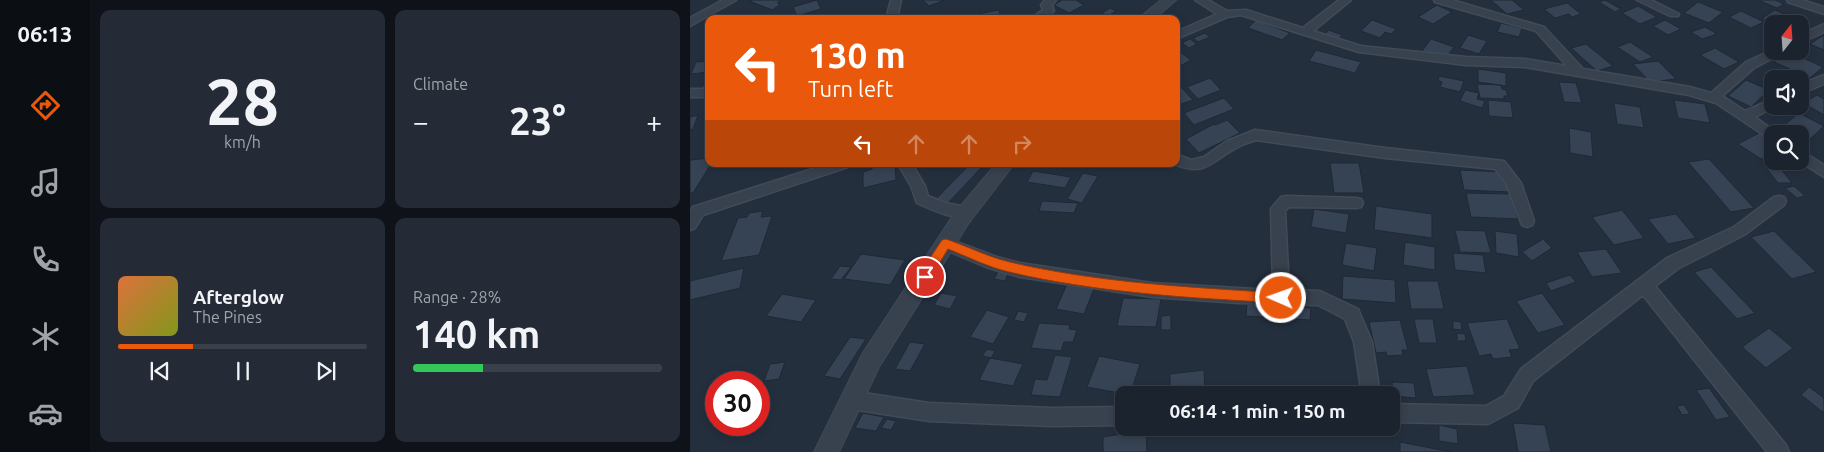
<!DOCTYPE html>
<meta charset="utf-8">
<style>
:root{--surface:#1b232e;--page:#242b36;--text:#f1f3f6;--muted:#a0a4aa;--line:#39404a;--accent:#ea580c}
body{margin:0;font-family:Ubuntu,sans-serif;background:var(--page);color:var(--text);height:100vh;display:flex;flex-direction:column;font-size:19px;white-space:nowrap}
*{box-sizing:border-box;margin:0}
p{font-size:16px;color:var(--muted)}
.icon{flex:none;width:28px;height:28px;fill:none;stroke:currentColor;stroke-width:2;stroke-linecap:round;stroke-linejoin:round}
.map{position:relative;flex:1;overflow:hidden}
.side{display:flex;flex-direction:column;gap:10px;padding:10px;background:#0f1319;width:600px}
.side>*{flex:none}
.top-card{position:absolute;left:15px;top:15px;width:475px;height:152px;border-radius:10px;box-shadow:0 2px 8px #0003,0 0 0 1px var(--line);background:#ea580c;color:#fff;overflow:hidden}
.needle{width:32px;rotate:17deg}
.tools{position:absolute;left:1074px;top:15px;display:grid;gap:10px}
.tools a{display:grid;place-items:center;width:45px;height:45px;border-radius:10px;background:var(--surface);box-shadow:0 2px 8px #0003,0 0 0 1px var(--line);font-size:25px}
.speed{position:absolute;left:15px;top:371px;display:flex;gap:10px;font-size:25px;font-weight:700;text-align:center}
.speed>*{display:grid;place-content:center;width:65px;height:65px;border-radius:50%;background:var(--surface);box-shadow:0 2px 8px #0003,0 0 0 1px var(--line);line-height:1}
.speed .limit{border:8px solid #d22;background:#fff;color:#111}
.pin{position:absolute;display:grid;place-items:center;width:42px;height:42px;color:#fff;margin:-21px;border:2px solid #fff;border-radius:50%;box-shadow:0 1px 5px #0007}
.me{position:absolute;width:55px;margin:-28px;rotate:272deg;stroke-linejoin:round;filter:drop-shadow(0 0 4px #0008)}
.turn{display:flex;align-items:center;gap:18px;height:105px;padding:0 20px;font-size:22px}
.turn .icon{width:65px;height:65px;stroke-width:2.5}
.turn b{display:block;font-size:35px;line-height:42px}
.lanes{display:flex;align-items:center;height:48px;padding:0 20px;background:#0003;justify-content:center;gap:25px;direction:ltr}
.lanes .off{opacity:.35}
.big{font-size:38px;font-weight:700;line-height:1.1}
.side .card{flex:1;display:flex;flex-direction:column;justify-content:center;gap:8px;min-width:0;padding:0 18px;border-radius:10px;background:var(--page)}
.side .dial{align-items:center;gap:0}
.dial b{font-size:65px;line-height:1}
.song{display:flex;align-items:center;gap:15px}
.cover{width:60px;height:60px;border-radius:8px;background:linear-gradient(135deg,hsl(20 70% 55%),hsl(70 70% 35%))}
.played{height:5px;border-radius:2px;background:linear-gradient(90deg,var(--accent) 30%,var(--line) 30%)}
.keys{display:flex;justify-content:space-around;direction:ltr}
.heat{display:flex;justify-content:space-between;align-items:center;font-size:28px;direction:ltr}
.charge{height:8px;border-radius:4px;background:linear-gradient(90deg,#34c759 28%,var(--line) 0)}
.side .tiles{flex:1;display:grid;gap:10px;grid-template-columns:repeat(2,1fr)}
.trip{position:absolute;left:425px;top:386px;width:285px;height:50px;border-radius:10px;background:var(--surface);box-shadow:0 2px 8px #0003,0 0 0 1px var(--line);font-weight:700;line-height:50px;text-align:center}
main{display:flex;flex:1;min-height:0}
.dock{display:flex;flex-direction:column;width:90px;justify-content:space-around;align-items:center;background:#0b0e12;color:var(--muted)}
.dock .icon{width:35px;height:35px}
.dock .on{color:var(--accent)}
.dock b{font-size:22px;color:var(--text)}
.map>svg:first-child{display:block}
.building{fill:#364354;stroke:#1f2835}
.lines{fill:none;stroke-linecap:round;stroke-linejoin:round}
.minor-casing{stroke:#414a57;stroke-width:3}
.tertiary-casing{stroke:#414a57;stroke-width:2}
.minor{fill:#38414e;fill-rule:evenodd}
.tertiary{fill:#38414e;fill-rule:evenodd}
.route{fill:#ea580c;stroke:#983908}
</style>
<main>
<nav class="dock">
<b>06:13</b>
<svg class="icon on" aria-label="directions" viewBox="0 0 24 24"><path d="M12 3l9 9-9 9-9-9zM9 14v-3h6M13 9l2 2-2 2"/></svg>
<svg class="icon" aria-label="music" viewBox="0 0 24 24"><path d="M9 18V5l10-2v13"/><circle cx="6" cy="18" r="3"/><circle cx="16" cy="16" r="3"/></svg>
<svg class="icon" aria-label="phone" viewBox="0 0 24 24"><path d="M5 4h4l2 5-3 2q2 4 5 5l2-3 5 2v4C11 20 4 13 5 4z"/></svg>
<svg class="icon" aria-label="climate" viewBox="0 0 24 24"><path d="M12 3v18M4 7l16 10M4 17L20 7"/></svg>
<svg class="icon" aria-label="car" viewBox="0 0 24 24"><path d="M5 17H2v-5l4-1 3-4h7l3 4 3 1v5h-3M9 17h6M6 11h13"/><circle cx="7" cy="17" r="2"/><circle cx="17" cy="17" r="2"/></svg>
</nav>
<section class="side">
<div class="tiles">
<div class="card dial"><b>28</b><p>km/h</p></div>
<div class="card"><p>Climate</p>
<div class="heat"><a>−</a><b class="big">23°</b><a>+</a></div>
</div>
<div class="card">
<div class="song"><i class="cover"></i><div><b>Afterglow</b><p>The Pines</p></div></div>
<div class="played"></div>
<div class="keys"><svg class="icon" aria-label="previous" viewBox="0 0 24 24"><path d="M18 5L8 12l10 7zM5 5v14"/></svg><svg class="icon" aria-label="pause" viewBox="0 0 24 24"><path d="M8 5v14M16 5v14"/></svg><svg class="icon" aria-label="next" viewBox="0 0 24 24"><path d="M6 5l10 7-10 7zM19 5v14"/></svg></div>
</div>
<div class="card"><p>Range · 28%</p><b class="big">140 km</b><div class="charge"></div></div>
</div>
</section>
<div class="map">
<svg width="1134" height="452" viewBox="0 0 1134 452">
<rect width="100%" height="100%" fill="#242f3e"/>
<!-- building -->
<path class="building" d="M62,0H91L87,3L91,4L82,10L59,1Z
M127,0L131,9L107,16L103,7Z
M233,0H255L239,6Z
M372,0H386L394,5L379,13L364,5Z
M801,0H822L834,10L817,14Z
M915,0L931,9L925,12L909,2Z
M1068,0H1085L1094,4L1087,8Z
M1008,2L1033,12L1019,23L994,13Z
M877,3L891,14L882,17L879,14L865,18L854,9Z
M747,5L762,12L743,24L728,17Z
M948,6L967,17L950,24L932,13Z
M420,8L426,11L418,16L412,13Z
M309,10L310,19H289L288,14Z
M1085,10L1111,21L1108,24H1085L1072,18Z
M1051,11L1074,22L1061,28L1039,17Z
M566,20L600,33L592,40L558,28Z
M682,20L706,29L701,34L695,32L690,38L671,31Z
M975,20L991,29L978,35L963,26Z
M811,23L832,28L829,37L807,32Z
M1015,27L1027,34L1012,39L1001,32Z
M639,30L652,35L647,41L633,36Z
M515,33L520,37L508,42L503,38Z
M778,35L797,41L789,54L770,48Z
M1134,35V50L1120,44Z
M500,39L507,44L499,48L492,43Z
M741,39L764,47L755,59L732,51Z
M940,42L963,57L950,62L927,47Z
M896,44L923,66L907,71L881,48Z
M1025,48L1049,62L1034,69L1010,55Z
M486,49L501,60L490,66L486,63Z
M626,50L671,62L665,73L619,61Z
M1097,51H1098L1133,67L1120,78L1084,62Z
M19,61V72L1,74L6,62Z
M968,61L986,79L960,82L943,64Z
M788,69L816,73V86L788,82Z
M19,74V88L11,89Z
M749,76L774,81L770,92L750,87L752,82L748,81Z
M520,78L531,90L508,99L497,87Z
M1056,80L1079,90L1061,107L1038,96Z
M869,82L886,83L892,103L874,102Z
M787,84L811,85L812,89L816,90L818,96H814V99L790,98Z
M491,87L503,100L486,106V89Z
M775,90L789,93L787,99L795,101L792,108L770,101Z
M1127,95L1134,99V115L1113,103Z
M534,98L544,109L504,125L494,113Z
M798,100L821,102L823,118L799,116Z
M984,100L1015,104L1020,123L988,118Z
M924,103L950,107L954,128L927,124Z
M1109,113L1134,126L1118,141L1110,137V134H1105L1092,127Z
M8,115L3,129L0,130V117Z
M537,120L550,133L509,153L496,139L524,124L525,125Z
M879,128L901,132L903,157L880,153Z
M1071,132L1082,140V153L1071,159L1048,144Z
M19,158V164H21L3,193H0V161L1,160Z
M1019,159L1064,208L1041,212L998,162Z
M640,163H669L674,193H644Z
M194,164V166L205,164L206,180L173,188V172L182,169V166Z
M280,164L292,167L257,204L246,199Z
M1077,169H1091L1102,183H1088Z
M770,170L814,172L820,192L774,190Z
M343,171L381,177L375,188L337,182Z
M393,173L408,176L392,203L377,199Z
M1104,186L1115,196L1107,198L1095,188Z
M776,193L821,194L828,219L781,217Z
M352,201L388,203L384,213L349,211Z
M686,206L742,214V238L684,230Z
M624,209L659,214L656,233L621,227Z
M932,210L954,238L924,245L902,217Z
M73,211L71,217L82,216L69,255L31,261L48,218L57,217L59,213Z
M986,214L1006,238L978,244L958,219Z
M765,230L795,231L801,253L770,252Z
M805,231L827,234L829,257L806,253Z
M1084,231L1126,272L1102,279L1061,237Z
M853,239L862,248L842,261L832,252Z
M715,242L745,247V270L713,265Z
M656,243L687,248L684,271L652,265Z
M916,249L932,273L902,277L887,252Z
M763,253L793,255L796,273L765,270Z
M171,254L215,260L200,285L154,279Z
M150,266L161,267L151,280L141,279Z
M1021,267L1065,313L1047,319L1004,272Z
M54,268L50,288L0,300V281Z
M309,270L319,272L315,281L304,279Z
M880,275L886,282L861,291L856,283Z
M653,276L705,280L706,303L652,299Z
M717,281H748L754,309H721Z
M378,282L405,286L394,314L366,309Z
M251,293L267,296L260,309L244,305Z
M852,293L875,325L848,333L826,301Z
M92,294L126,300L111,322L76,316Z
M433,298L471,299L466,327L427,326Z
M557,304L621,308L620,320L556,316Z
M297,310L319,317L303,344L280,337Z
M328,311L338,313L334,322L324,320Z
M481,315V330H471V316Z
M724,319H743L747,343H729Z
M817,319L830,349L819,350L822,357L803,359L801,354L789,356L777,323Z
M710,320L718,350H712L713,355L697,356L696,352L686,353L679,322Z
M763,321L771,322L772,330L763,329Z
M349,323L380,325L379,329L387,330L383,342H374L371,351L341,348Z
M1079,328L1103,348L1076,368L1052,347Z
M767,333L775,334L776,341H767Z
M160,337L176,339L150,379L134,376Z
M220,342L235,344L220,371L205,369Z
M297,349L305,351L301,358L292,356Z
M365,355L382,357L370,397L341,395L345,379L357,380Z
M409,356L450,364L440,395L397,387Z
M300,358L333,364L323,386L289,380Z
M95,362L89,379L74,381L80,364Z
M777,366L785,395L743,397L736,369Z
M514,370L515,390L480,394V374Z
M702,382L724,383L726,398L703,396Z
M1119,387L1134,398V413L1111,395Z
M1019,388L1040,417L1026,420L1006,390Z
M994,405L1000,414L992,415L987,406Z
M173,413L194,417L186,431L165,428Z
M197,419L206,421L201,430L191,428Z
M823,423L855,425L861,452H828Z
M749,425L767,429L768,444L749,441Z
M456,430L457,452H413V437Z
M710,442L761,452H710Z"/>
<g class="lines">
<defs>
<path id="minor" d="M33,0H46L0,26V18Z
M201,0H211L207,19H196Z
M355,0H366L362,5L364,11C357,19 350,19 340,19L353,10L351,5Z
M505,0H518L537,11L556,10L613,28L649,0H661L623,31L671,46L776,57L835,59L877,66L846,31L745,2L744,0H762L854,27L893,69L1000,87L1021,93L1056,62L1082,50L1096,51L1064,68L1032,96L1055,111L1082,99V106H1086L1065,117L1088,134H1082V138L1077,137L1026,103L999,95L835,67L776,65L669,52L551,15L537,17L486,39V32L527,14Z
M947,0H961L989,14L988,16H980Z
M1097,0H1112L1134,7V14L1098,2Z
M1134,24V32L1110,43V35Z
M1134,75V84L1110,94V85Z
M0,89H19V97H0Z
M565,130L695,148L814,161L831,183L844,221L842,225L837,227L832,225L816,183L805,169L695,158L566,140C560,142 553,144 548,147C522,160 516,178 484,164H486V154L501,160L514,157L537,141Z
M1110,150L1134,165V177L1109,161Z
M138,164H160L158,167L13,215L5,228L0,230V211L3,207Z
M208,164H222L235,186L238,196L255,203L282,208L284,212L282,216C265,221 243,210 227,203L221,186Z
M596,196L666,198L671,199L673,203L671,207L666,208L599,207L595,211L599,290L630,291L668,309L682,342L690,395H672L664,342L655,319L628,305L549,303L462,297L330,277L299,268L251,248L248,244L251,240L256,238L307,257L330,263L462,283L583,290L581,209L591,197Z
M1089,196L1094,197L1096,201L1094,205L1054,235L989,268L965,286L1096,445L1099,452H1077L953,295L843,381L828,408L798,424L701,422V404L796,406L814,396L831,369L977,258L1044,227L1084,197Z
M161,391L239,403L361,408L434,407V425L361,426L239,421L161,409L154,406L152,400L154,394Z"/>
<path id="tertiary" d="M471,0H486L464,19H448Z
M306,164H324L278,224L189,367L149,452H124L173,353L264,214Z"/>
</defs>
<!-- minor casing -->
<use href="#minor" class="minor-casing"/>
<!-- tertiary casing -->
<use href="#tertiary" class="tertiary-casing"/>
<!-- minor -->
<use href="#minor" class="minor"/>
<!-- tertiary -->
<use href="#tertiary" class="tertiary"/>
</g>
<!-- route -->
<path class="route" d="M256,239C277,246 298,257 320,262C409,283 500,287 591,293L595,294L597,298L595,302L591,303C500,298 408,293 319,272C298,267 278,257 258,249L239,280H230L229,277L230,273L252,240Z"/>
</svg>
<div class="tools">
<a><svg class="needle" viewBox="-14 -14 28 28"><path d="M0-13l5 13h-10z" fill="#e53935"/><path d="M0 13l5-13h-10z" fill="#a0a4aa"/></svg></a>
<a><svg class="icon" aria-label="sound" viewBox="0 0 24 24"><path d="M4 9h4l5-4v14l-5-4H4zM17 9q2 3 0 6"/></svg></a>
<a><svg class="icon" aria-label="search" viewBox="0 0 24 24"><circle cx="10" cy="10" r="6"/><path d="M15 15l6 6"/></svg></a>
</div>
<div class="speed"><div class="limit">30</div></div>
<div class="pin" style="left:235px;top:277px;background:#d93025"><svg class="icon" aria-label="arrive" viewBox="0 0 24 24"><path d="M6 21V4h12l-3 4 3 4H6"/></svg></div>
<svg class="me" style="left:591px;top:298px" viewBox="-20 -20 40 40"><circle r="17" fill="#ea580c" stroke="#fff" stroke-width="3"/><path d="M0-11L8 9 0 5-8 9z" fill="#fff"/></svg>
<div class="trip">06:14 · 1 min · 150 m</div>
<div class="top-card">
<div class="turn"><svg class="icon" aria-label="left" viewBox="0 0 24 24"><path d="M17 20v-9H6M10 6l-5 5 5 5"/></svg><div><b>130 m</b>Turn left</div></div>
<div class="lanes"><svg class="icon" aria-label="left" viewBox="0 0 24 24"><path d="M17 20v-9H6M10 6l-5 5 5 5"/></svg><svg class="icon off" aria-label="ahead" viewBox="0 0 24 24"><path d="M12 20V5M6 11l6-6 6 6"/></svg><svg class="icon off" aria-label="ahead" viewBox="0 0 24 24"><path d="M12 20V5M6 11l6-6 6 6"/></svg><svg class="icon off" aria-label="right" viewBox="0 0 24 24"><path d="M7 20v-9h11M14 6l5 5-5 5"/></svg></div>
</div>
</div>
</main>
